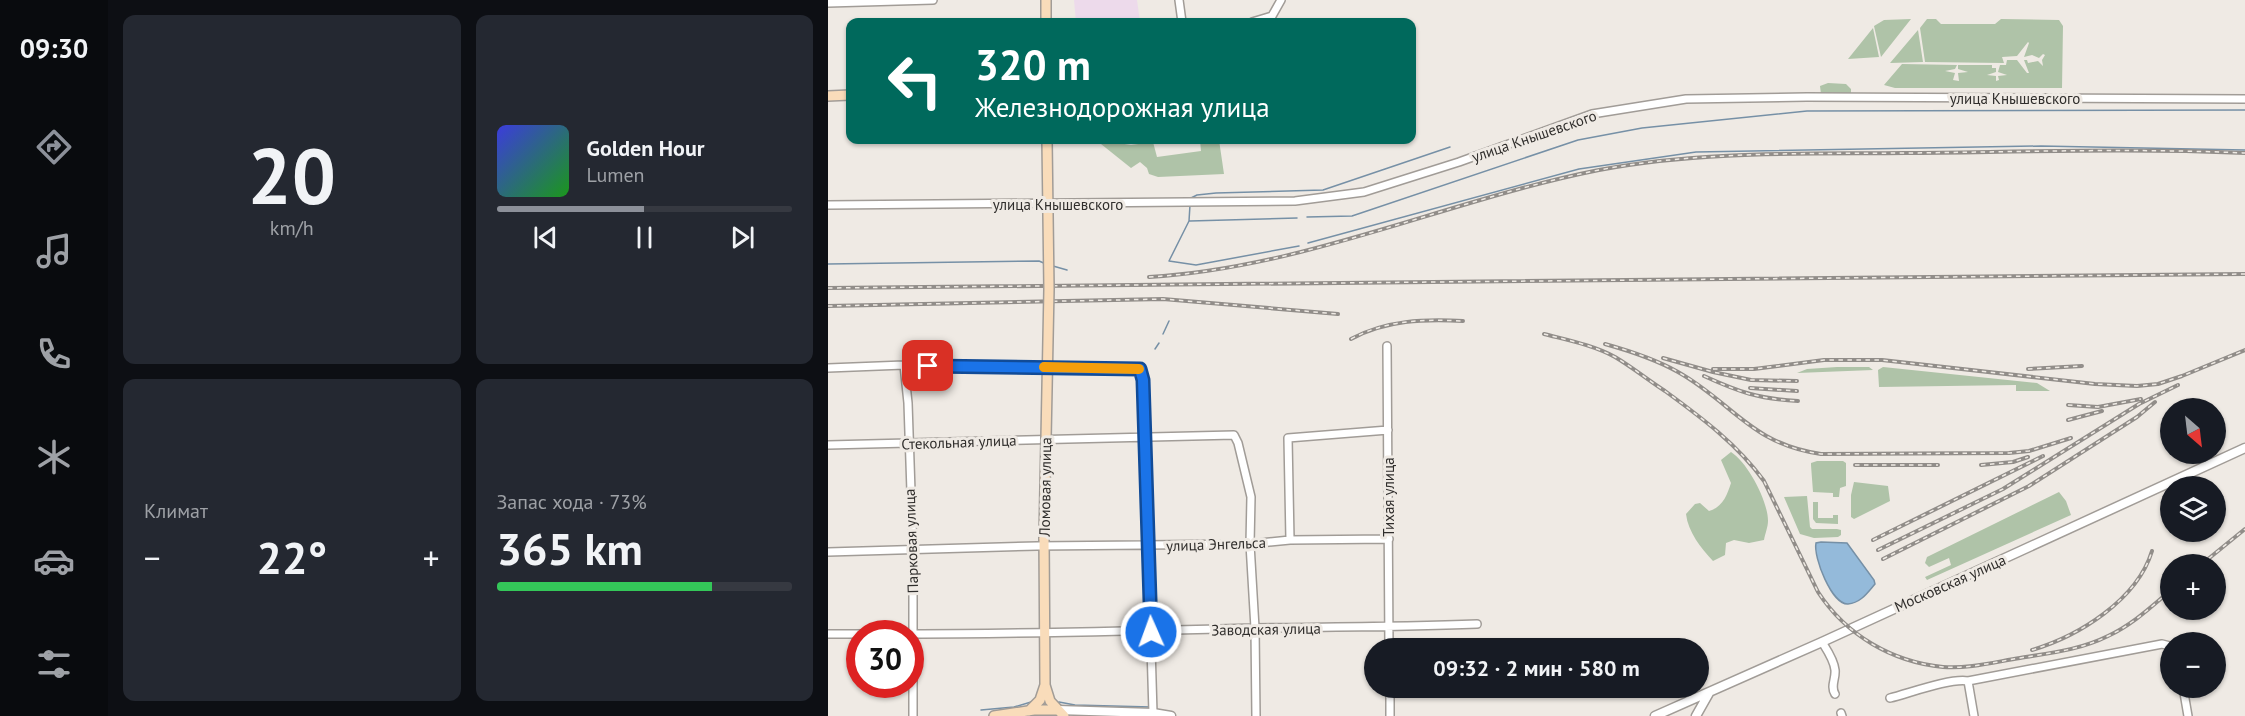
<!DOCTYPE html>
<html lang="ru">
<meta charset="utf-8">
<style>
:root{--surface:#171b24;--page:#242831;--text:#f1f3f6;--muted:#9ea1a6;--line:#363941;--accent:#8c9099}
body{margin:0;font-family:"PT Sans",sans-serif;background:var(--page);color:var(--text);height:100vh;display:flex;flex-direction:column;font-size:22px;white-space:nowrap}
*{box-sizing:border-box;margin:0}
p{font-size:20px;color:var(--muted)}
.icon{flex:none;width:33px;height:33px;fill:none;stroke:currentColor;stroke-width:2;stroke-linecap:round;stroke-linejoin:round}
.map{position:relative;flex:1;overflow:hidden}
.details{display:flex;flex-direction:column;gap:15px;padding:15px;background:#0d0f14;width:720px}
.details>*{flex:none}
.hud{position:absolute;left:18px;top:18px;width:570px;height:126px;border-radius:12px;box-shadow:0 2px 4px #0004;background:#00695c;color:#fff;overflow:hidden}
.needle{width:39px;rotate:152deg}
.tools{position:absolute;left:1332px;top:398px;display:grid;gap:12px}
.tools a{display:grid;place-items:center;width:66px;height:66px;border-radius:50%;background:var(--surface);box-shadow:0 2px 4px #0004;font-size:30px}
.speed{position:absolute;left:18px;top:620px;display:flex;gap:12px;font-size:30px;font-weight:700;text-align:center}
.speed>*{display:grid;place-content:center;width:78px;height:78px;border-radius:50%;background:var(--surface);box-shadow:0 2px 4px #0004;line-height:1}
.speed .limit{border:9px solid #d22;background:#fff;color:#111}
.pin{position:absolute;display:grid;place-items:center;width:51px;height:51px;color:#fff;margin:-26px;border-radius:12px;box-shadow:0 3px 9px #0006}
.me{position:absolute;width:66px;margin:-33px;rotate:358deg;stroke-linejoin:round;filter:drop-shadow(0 0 4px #0008)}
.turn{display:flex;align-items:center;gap:21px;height:126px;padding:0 30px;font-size:27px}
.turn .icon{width:78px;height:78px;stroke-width:2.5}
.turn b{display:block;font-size:42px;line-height:51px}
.big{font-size:45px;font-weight:700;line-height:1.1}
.details .tile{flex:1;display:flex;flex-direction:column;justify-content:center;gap:9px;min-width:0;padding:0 21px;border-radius:12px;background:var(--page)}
.details .dial{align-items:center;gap:0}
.dial b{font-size:78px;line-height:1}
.song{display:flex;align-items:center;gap:18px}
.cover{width:72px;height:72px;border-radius:9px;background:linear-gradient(135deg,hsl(240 70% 55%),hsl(120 70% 35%))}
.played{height:6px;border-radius:3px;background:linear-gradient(90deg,var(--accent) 50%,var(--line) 50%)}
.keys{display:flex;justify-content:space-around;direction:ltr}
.heat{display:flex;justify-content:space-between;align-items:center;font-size:33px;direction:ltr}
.charge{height:9px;border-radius:4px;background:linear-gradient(90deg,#34c759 73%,var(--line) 0)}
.details .tiles{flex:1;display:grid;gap:15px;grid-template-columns:repeat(2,1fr)}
.trip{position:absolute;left:536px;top:638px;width:345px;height:60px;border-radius:30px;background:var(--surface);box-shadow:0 2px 4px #0004;font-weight:700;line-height:60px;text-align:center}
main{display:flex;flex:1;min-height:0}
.menu{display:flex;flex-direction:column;width:108px;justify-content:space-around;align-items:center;background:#090b0e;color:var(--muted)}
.menu .icon{width:42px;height:42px}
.menu .selected{color:var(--accent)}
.menu b{font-size:27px;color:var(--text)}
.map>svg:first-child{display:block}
.education{fill:#eddaeb}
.green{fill:#afc3a8}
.water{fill:#94bada;stroke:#7690a6;stroke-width:1.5}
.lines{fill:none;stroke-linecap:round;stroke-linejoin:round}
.stream{stroke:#7690a6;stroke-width:1.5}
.minor-casing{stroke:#a19c97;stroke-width:10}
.tertiary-casing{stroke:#a19c97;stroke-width:11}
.secondary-casing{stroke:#a19c97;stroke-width:12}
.minor{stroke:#fff;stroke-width:7}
.tertiary{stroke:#fff;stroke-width:8}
.secondary{stroke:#f9dcba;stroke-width:9}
.rail-casing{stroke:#918d89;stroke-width:4}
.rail{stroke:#efeae4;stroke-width:1.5;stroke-dasharray:4.5;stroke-linecap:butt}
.secondary-bridge-casing{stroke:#a19c97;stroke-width:12;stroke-linecap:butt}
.secondary-bridge{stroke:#f9dcba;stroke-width:9}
.route-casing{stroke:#114b97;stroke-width:15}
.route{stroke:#1a73e8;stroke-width:10}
.slow{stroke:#f59e0b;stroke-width:10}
.labels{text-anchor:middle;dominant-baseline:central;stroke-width:6;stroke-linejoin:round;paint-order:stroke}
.street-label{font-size:15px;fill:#302e2c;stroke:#efeae4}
</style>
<main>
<nav class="menu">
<b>09:30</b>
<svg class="icon selected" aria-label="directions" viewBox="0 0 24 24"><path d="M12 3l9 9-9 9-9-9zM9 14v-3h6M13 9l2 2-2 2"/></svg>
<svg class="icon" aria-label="music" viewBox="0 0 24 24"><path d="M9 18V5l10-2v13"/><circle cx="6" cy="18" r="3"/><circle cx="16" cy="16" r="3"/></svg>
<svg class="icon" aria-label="phone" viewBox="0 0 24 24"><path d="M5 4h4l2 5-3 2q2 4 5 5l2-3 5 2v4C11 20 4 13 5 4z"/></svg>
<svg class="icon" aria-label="climate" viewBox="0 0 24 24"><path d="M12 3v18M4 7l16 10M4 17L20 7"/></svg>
<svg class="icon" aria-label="car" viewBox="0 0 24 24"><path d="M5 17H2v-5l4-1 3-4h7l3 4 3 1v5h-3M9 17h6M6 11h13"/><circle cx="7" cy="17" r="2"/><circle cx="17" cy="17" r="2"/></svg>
<svg class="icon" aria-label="filters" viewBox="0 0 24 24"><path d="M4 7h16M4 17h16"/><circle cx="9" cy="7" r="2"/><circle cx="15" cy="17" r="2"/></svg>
</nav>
<section class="details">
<div class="tiles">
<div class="tile dial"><b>20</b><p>km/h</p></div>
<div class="tile">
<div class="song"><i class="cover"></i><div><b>Golden Hour</b><p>Lumen</p></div></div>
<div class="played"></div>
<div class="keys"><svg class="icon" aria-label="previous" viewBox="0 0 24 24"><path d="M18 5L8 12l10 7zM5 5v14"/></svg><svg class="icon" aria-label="pause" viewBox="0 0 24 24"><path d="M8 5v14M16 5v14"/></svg><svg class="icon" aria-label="next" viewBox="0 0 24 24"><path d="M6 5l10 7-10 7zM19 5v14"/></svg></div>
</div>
<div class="tile"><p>Климат</p>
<div class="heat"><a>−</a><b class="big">22°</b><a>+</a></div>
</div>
<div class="tile"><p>Запас хода · 73%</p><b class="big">365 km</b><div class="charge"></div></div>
</div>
</section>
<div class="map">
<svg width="1417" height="716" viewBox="0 0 1417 716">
<rect width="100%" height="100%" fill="#efeae4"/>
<!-- education -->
<path class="education" d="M246,0H309L312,22H248Z"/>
<!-- green -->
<path class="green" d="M1083,19L1053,57L1046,26L1056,20Z
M1099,19H1108L1113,24H1167L1173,19L1231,20L1235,26L1234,88H1067L1056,85L1074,64L1129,65L1127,69L1117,71L1127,73L1125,80L1131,81L1130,73L1140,72L1130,69V65H1164V68H1168V72L1159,75L1168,76V81L1171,80L1170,76L1179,75L1170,72L1172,65H1178L1179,60H1189L1199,73H1201L1196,60H1199L1200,63L1210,61L1215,66L1214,60L1217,55L1215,54L1211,58L1204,55L1196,57L1201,43L1200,42L1189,56L1174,57L1176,63L1097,62L1092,28Z
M1045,28L1051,57L1020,59Z
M1090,30L1095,62L1062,63Z
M1000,83L1018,84L1023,89V94H993L992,86Z
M372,140H391L396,174L330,177L321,174L319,168L312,162L303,168L273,144L277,141L303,145L325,142L329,157L373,151Z
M1009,367H1041L1045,370L969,373L979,369Z
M1055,367L1209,383L1222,391H1188V385L1051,387L1050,370Z
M903,452C920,463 940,501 940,521C940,527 937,534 936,540L921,543L906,540L898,543L897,555L885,561C873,548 860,532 858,514L867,504L872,503L881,511C895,507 899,495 903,483L893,460Z
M989,461H1015L1018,463V486L1012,488L1011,497H1005V493L985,492L983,465V463Z
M1026,482L1060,486L1062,501L1026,519L1023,517V495Z
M1231,492L1238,501L1243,515L1099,580L1097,577L1123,565L1121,558L1101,567L1097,563L1099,557Z
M979,496L982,527L984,529H1009L1013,530V535L1010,537L986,538L972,534L956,497Z
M985,502H990V518H1005V515H1010V524L988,523L985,519Z"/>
<!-- water -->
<path class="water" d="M993,542L1019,543L1046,580L1047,584C1040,592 1033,603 1020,604C1004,605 985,557 988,543Z"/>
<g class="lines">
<!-- stream -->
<path class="stream" d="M363,201V198L369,195L388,193L495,190L622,147
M362,205L361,221L341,261L368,265L471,246
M479,217L524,216L750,140L814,128L979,111L1417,110
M362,221L469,218
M480,243L751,169L868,152L1213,146L1417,150
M0,264L211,261L218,264
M225,266L239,270
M335,334L341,321
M327,349L331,343
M231,702L247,705L323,707
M153,710L186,707L203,702"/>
<defs>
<path id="minor" d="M351,0L354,22
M0,3L105,0
M424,22L444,16L453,0
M0,205L467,201L536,192L631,162L764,114L858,99L979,97L1417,99
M559,346L561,648
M76,365L80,403L85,551V716
M0,368L76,365L312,369L315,380L325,713
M0,445L406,435L410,443L423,497L422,544L427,628L428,716
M462,540L460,438L560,430
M0,552L209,546L422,544L462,540L561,539
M0,634H32
M82,634C197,634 311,631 425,628C500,627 575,627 649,624
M994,642C999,650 1006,660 1007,670C1008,679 1002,686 1007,694
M1140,681L1146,716
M562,687V716
M1355,687L1360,716
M1062,698C1082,693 1122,678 1140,681L1334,644L1342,646
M1013,713L1014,716"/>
<path id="tertiary" d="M230,710L325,713L343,716
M827,716L994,642L1417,448
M868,716L881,693"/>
<path id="secondary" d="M218,22V0
M0,96L22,95
M216,538L217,685L222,701L236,716
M201,711L212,700L217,685
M166,716L206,710H230"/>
</defs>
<!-- minor casing -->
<use href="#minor" class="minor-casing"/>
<!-- tertiary casing -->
<use href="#tertiary" class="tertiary-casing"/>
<!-- secondary casing -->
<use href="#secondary" class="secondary-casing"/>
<!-- minor -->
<use href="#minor" class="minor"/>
<!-- tertiary -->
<use href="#tertiary" class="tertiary"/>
<!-- secondary -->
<use href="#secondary" class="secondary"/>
<defs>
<path id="rail" d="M321,277C476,268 620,200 771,170C871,151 975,154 1077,153C1190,152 1304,148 1417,153
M0,288L1417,274
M0,306L335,299L510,314
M716,334C739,340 765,345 787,357C804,367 820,380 837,391C874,418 909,444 936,481L990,592C1018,635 1064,662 1115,667C1140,669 1167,662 1192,658C1222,653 1252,650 1280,636C1304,625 1323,607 1342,591
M523,339C558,320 596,319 635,321
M777,344C802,351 827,359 850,372C905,403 923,444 993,454L1181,453L1201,451L1243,438
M835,358L885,372L923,380L969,381
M885,369H926L996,360H1054L1267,384L1309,386L1330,384L1354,376L1417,350
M1200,369L1254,366
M876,376C911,392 931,399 970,401
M922,388L969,391
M1240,405L1270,407L1313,399
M1240,420L1274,411
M1027,465H1110
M1153,465L1185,462L1200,457
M1045,540L1215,456
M1050,550L1175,489L1311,404L1350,385
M1055,559L1201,486L1309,417L1327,402
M1374,564L1417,529
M1204,650C1251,636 1309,600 1324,551"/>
</defs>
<!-- rail casing -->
<use href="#rail" class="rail-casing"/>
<!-- rail -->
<use href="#rail" class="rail"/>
<defs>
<path id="secondary-bridge" d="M216,538L221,289L219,140"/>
</defs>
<!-- secondary-bridge casing -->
<use href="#secondary-bridge" class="secondary-bridge-casing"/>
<!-- secondary-bridge -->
<use href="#secondary-bridge" class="secondary-bridge"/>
</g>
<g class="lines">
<defs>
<path id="route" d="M100,366L312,369L315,380L323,632"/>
</defs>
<!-- route casing -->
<use href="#route" class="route-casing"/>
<!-- route -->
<use href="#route" class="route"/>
<!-- slow -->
<path class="slow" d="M216,367L311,369"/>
</g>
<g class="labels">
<!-- street labels -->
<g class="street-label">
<text x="1187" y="98">улица Кнышевского</text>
<text transform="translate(706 136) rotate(-19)">улица Кнышевского</text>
<text x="230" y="204">улица Кнышевского</text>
<text transform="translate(131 442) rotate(-2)">Стекольная улица</text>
<text transform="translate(217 487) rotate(-89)">Ломовая улица</text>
<text transform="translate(560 497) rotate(-90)">Тихая улица</text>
<text transform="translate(83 541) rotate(-92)">Парковая улица</text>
<text transform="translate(388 544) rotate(-2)">улица Энгельса</text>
<text transform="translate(1122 583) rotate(-24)">Московская улица</text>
<text transform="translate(438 629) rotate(-1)">Заводская улица</text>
</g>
</g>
</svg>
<div class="tools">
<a><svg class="needle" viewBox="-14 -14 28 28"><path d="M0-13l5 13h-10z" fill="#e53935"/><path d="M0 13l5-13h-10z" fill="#9ea1a6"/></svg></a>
<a><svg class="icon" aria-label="layers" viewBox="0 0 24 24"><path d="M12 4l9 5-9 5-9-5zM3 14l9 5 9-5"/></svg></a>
<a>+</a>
<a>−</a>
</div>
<div class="speed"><div class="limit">30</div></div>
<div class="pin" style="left:100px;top:366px;background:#d93025"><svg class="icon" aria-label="arrive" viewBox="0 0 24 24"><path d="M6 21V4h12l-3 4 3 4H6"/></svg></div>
<svg class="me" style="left:323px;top:632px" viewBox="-20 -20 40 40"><circle r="17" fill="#1a73e8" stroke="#fff" stroke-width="3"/><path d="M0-11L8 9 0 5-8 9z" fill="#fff"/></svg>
<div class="trip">09:32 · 2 мин · 580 m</div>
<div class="hud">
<div class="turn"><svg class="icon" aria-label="left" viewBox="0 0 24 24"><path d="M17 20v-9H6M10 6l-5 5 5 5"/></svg><div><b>320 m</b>Железнодорожная улица</div></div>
</div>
</div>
</main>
